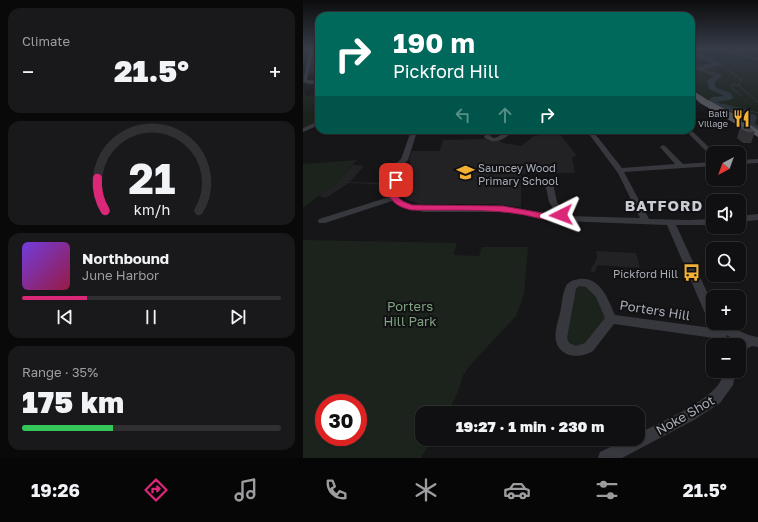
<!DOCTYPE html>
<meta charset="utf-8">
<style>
:root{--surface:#101012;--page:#19191b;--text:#f1f3f6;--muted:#9c9d9f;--line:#303032;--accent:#db2777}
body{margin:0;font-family:"Golos Text",sans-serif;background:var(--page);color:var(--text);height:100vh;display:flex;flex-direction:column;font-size:15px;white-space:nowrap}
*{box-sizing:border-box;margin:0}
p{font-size:13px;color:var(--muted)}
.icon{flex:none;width:22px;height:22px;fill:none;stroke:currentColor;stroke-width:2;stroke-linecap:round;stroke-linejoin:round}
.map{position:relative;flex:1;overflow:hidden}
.side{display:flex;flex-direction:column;gap:8px;padding:8px;background:#09090a;width:303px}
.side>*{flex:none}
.banner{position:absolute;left:12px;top:12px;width:380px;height:122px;border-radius:12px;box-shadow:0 1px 3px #0004,0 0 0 1px var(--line);background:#00695c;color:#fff;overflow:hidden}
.needle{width:26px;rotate:221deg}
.tools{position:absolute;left:403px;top:146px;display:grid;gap:8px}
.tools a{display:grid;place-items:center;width:40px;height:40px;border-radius:8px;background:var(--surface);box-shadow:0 1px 3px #0004,0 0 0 1px var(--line);font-size:20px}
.speed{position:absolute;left:12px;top:394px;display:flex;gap:8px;font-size:20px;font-weight:700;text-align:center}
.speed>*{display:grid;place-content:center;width:52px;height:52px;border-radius:50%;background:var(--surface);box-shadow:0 1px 3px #0004,0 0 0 1px var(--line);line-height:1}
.speed .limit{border:6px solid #d22;background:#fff;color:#111}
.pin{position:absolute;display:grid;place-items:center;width:34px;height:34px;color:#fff;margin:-17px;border-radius:8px;box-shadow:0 2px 6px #0006}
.me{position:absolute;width:44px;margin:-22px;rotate:267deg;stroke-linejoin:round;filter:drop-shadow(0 0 3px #0008)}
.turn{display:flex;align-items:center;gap:14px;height:84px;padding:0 12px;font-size:18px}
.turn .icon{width:52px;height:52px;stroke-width:2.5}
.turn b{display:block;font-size:28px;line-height:34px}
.lanes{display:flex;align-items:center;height:38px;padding:0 12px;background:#0003;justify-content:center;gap:20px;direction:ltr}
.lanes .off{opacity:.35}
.big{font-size:30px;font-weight:800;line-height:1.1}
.side .card{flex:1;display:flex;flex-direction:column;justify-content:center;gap:6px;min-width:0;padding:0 14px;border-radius:12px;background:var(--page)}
.side .dial{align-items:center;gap:0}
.dial svg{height:104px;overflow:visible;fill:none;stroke:var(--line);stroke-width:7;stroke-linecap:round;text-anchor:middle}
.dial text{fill:var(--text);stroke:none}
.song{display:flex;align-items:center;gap:12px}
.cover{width:48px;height:48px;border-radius:6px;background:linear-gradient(135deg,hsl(260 70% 55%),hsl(340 70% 35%))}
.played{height:4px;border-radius:2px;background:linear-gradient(90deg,var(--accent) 25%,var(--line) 25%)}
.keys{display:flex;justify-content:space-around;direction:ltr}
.heat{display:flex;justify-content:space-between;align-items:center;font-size:22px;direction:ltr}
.charge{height:6px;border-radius:3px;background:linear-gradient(90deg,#34c759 35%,var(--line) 0)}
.trip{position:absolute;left:112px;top:406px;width:230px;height:40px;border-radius:12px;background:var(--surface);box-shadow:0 1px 3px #0004,0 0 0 1px var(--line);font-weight:800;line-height:40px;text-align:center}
.dock{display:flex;height:64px;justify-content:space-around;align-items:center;background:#060607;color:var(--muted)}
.dock .icon{width:28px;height:28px}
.dock .active{color:var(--accent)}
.dock b{font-size:18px;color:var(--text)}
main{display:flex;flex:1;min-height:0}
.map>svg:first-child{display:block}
.built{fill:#222225}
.green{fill:#1c231d;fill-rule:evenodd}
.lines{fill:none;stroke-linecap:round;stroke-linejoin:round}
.stream{stroke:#2c353c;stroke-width:1}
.river{fill:#2c353c;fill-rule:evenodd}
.minor{fill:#37383d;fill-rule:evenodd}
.major{fill:#53555c;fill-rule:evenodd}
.wall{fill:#323236}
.building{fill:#3f3f44;stroke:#4f5156}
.route{fill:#db2777;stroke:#8e194d}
.labels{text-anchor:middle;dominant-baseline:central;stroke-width:4;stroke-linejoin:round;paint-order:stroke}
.far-poi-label{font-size:9px;fill:#a8adb8;stroke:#111113;text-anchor:end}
.poi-label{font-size:11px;fill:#a8adb8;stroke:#111113;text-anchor:start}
.near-park-label{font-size:13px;fill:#7fa381;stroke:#111113}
.near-street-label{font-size:13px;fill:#a8adb8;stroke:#111113}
.district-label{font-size:15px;font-weight:bold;letter-spacing:1px;fill:#c9ccd4;stroke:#111113}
</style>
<main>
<section class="side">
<div class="card"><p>Climate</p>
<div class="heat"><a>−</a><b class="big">21.5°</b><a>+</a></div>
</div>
<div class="card dial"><svg viewBox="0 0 100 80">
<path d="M14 69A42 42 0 1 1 86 69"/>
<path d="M14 69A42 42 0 0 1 8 44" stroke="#db2777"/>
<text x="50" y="56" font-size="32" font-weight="700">21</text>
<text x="50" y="72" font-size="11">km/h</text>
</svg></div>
<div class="card">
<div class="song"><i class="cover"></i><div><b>Northbound</b><p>June Harbor</p></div></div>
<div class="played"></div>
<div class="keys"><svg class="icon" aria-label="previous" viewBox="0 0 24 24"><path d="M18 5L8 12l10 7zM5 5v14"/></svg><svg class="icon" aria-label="pause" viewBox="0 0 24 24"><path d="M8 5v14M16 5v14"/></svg><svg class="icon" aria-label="next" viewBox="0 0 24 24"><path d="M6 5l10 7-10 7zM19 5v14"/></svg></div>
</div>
<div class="card"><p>Range · 35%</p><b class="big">175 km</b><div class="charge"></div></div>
</section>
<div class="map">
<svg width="455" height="458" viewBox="0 0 455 458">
<rect width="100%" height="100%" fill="#161618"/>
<!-- built -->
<path class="built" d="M0,49H16V73L4,74L8,52Z
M256,133L274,156L269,157L272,173L218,174V207L189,204H117L104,200L95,191L99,182L109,169L106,159L109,151H137L140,140L182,139L187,141H197L200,143L218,146L231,136Z
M50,165L61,166L47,182L82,183V185L46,183L23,198L16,196L23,190L28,189Z
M293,251L333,253L337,268L295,265L291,273L287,271L294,258Z"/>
<!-- green -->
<path class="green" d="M388,49H411L428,55L442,56L455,60V127L452,125L451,118L439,112L427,114L404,101L393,91L388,83V64L404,63L388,55Z
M0,89L3,96L16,94V122L0,129Z
M54,160L28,189C17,192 10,202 0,207V164Z
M0,240L154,243L150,255L176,256L179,247H225L221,294L213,316L169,363L160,375L155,392L144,413H119V439H129L118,458H0ZM21,403H55V437H21Z
M283,285L291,291L303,318L287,341L271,348L262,341L274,286Z"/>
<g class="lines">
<!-- stream -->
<path class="stream" d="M416,64L439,80L435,85L455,102
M401,66L412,70V72L408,73
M435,85H428L429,88L439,96
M420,104L455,113"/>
<!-- river -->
<path class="river" d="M388,50L418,63V65L401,69L418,75V77L411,82L413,88L428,93L430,98L426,100L413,102L453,115L454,117L452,124L455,126V133L443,125L445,118L405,104L404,102L409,97L421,96L406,89L404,81L411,76L390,68L409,63L388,54Z"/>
<!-- minor -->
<path class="minor" d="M0,49L5,50L9,54L4,80L16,81V83L6,84L0,82L5,54L0,51Z
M411,49H420L455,58V60Z
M16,121V125L0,132V128Z
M110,130H117L113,135L105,160L94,172H88V168L98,159L107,134Z
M184,130H190L187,136L191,138C200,136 200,130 211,130C203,139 191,146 181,137Z
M283,130H289L319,168L372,164L357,147L360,145L362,146L380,164L410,162V166L321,172L346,219L386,220L410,219V225H373L410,305V323C428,323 438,335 455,337V347L449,346L436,353V345H431L436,341L423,335L426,345H414L411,338L311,324L290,351C278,359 257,358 253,341C251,333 255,321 257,313C259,305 259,294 263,286C266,281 271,280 276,279C297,276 305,299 312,315L409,328L407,325L409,322L406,321L404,318L364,225L259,221L200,212H121L98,207L89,201L22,223H16L15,221L16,219L86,197L84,191L88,183L101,167H104L108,169L94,185L92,191L94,196L99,201L111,205L200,206L254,215L246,202L242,183L246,181L250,183L254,202L263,216L337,218L315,173ZM276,286L283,287L293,297L302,318L282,343L273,346L266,343L264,338L273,289Z
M382,130H388L412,153H410V157L408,156Z
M455,159V163L436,164V160Z
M455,214V220L436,222V216Z
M419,371H433L430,385L417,403L391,420L319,458H295L297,452L324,439H335V434C355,423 410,400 418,380C419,378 419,374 419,371Z"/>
<!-- major -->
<path class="major" d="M388,89L403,99L431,114L455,130V137L397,103L388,94Z"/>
</g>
<!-- wall -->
<path class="wall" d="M437,127L452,131L448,143H440L434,138Z"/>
<!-- building -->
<path class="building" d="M445,126L452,131H444L437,127Z"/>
<!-- sky -->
<linearGradient id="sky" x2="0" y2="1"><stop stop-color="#0c0c0d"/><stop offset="0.43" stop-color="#363c48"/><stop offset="1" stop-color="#363c48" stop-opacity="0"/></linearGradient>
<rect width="455" height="114" fill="url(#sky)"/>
<!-- route -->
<path class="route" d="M93,177L97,180L92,191C95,200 101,202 109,205L200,206L250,215H254L258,213H262L263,218C257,224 230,217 222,215C184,208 146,211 108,210C96,207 88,203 84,191L89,180Z"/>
<!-- icons -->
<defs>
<symbol id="restaurant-bare" viewBox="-9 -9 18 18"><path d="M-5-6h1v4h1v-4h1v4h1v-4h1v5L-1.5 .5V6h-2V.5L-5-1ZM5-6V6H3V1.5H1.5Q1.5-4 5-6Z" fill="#f2b134" stroke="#111113" stroke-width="2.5" paint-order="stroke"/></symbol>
<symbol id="school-bare" viewBox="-9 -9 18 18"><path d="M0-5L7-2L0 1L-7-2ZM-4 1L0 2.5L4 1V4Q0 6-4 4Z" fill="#f2b134" stroke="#111113" stroke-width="2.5" paint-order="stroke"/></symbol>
<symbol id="bus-bare" viewBox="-9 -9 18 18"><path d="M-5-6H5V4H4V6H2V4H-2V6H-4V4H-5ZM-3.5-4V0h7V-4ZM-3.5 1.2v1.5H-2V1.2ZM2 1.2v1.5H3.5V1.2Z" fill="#f2b134" stroke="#111113" stroke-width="2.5" paint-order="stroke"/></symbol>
</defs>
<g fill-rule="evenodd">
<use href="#restaurant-bare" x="426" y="106" width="25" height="25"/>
<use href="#school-bare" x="150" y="160" width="25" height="25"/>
<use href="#bus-bare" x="376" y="260" width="25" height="25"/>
</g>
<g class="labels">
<!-- far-poi labels -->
<g class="far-poi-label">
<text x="425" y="113">Balti<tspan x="425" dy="10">Village</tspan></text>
</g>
<!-- poi labels -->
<g class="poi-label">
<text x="175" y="167">Sauncey Wood<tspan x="175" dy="13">Primary School</tspan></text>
<text x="375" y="273" text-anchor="end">Pickford Hill</text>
</g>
<!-- near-park labels -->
<g class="near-park-label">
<text x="107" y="306">Porters<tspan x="107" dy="15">Hill Park</tspan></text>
</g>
<!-- near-street labels -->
<g class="near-street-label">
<text transform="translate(352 310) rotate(9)">Porters Hill</text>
<text transform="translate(382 415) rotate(-30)">Noke Shot</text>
</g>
<!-- district labels -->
<g class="district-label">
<text x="361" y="205">BATFORD</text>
</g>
</g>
</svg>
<div class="tools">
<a><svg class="needle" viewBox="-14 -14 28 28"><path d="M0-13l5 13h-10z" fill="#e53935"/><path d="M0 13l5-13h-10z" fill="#9c9d9f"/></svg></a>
<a><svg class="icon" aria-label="sound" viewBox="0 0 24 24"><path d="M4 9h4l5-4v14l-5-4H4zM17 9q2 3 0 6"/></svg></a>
<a><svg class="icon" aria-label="search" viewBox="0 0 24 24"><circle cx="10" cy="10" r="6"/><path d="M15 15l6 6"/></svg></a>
<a>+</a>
<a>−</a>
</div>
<div class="speed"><div class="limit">30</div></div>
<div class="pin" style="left:93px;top:180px;background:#d93025"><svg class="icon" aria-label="arrive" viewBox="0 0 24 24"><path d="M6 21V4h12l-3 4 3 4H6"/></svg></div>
<svg class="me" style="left:258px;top:215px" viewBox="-20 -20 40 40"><path d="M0-17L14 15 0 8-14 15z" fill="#db2777" stroke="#fff" stroke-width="4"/></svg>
<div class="trip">19:27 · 1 min · 230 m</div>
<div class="banner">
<div class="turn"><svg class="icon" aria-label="right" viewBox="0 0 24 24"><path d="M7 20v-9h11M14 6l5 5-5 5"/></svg><div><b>190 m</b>Pickford Hill</div></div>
<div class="lanes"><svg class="icon off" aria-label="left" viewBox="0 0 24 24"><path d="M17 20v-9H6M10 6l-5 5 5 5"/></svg><svg class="icon off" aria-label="ahead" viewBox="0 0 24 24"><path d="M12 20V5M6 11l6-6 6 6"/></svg><svg class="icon" aria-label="right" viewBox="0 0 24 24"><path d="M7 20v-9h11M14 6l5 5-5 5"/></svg></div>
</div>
</div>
</main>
<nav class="dock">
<b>19:26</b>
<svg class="icon active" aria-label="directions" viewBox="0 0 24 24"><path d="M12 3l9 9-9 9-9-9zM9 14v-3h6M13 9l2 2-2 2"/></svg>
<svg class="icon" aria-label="music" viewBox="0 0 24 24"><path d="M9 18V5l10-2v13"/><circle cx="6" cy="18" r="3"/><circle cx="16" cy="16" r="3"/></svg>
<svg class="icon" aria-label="phone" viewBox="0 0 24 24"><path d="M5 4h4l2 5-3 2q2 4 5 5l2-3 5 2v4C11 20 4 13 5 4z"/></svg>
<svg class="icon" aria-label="climate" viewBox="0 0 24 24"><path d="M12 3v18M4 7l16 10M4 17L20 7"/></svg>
<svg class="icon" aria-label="car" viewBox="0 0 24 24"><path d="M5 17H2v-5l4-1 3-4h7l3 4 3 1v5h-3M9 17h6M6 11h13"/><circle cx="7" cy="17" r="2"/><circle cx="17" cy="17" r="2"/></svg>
<svg class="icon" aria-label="filters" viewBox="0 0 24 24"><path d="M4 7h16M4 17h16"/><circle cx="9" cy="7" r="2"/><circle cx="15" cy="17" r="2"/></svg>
<b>21.5°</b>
</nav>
